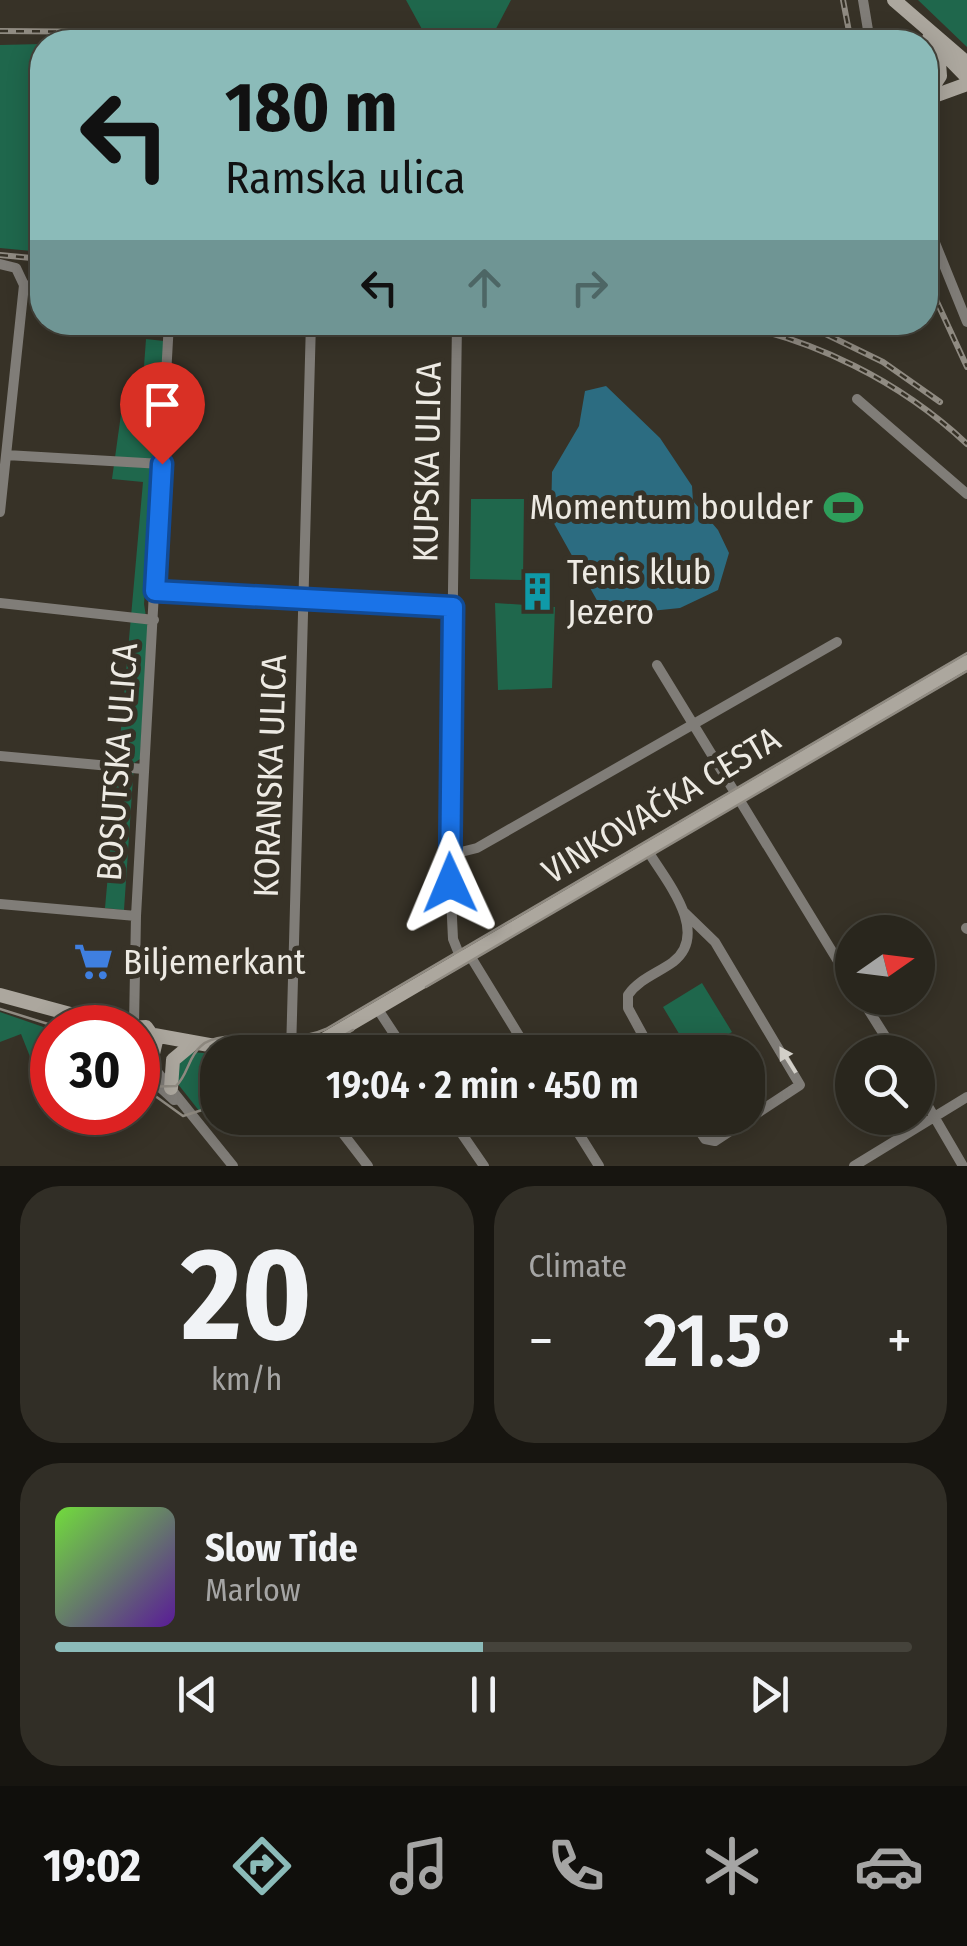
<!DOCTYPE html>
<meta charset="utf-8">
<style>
:root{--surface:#29261d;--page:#312e26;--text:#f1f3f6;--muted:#a5a5a4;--line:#45433b;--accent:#8bbbb9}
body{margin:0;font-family:"Fira Sans Condensed",sans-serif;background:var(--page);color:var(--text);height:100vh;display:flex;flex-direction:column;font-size:38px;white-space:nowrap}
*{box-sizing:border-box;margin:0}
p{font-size:32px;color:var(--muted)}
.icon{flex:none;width:55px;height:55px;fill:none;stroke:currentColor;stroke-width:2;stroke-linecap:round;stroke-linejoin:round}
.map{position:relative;height:1166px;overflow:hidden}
.sheet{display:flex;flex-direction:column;gap:20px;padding:20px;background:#171510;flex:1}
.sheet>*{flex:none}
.banner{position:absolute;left:30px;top:30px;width:908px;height:305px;border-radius:40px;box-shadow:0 5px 25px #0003,0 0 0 2px var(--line);background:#8bbbb9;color:#111;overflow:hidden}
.needle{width:65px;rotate:76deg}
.buttons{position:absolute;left:835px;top:915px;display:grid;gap:20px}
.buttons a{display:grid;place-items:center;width:100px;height:100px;border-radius:50%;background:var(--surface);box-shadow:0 5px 25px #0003,0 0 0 2px var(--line);font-size:50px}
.speed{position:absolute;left:30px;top:1005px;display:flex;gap:20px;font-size:50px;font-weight:700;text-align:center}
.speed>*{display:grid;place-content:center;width:130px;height:130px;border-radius:50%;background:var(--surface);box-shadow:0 5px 25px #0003,0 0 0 2px var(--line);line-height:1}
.speed .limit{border:15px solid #d22;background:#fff;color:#111}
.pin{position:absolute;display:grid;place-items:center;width:85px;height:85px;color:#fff;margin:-102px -42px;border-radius:50% 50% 50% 0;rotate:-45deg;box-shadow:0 0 10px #0007}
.pin .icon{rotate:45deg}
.me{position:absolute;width:110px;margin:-55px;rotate:359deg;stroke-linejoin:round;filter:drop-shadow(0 0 8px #0008)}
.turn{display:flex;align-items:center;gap:35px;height:210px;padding:0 30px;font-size:45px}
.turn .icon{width:130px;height:130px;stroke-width:2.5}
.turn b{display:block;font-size:70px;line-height:85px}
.lanes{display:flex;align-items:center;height:95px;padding:0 30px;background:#0003;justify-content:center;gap:50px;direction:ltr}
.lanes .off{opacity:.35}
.big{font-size:75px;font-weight:600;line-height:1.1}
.sheet .widget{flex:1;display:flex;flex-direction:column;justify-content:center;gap:15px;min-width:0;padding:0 35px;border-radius:40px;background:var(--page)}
.sheet .dial{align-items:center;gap:0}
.dial b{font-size:130px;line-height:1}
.song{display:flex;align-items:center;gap:30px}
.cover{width:120px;height:120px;border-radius:15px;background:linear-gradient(135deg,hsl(100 70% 55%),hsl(270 70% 35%))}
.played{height:10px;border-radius:5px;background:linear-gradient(90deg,var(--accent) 50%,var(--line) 50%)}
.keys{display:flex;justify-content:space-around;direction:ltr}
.heat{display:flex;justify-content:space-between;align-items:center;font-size:55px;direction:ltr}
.sheet .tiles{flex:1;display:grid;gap:20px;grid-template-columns:1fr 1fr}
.widget:last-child{grid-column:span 2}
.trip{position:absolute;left:200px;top:1035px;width:565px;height:100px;border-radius:40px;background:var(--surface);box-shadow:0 5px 25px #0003,0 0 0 2px var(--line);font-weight:600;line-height:100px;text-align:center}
.menu{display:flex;height:160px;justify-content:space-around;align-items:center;background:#100f0c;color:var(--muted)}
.menu .icon{width:70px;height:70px}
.menu .active{color:var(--accent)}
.menu b{font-size:45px;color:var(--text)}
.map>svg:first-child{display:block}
.green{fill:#1f674c}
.water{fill:#2c6c81}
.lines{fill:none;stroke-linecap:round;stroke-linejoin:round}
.street{stroke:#807d78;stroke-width:10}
.secondary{stroke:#aca79e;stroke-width:14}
.tram{stroke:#908b82;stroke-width:2.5}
.rail-casing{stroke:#908b82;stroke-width:6}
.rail{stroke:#373227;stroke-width:2.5;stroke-dasharray:8;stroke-linecap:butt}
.oneway{fill:#d2cfc8}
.route-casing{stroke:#114b97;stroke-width:25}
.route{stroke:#1a73e8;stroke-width:18}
.labels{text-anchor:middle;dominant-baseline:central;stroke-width:10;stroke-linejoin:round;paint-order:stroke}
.street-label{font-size:35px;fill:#edeae3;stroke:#373227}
.poi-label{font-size:35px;fill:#edeae3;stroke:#373227;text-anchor:start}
</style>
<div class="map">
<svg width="967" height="1166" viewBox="0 0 967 1166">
<rect width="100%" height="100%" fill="#373227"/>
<!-- green -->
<path class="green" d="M406,0H511L489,42H429Z
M918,0H967V47Z
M42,44V252L0,248V45Z
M146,339L164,341L144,604L148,629L140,759L134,763L124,910L105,908L143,482L112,479L122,407H141Z
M471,499H524L523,580L470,579Z
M495,603L555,607L552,688L498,690Z
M702,983L732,1032L699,1052H690L663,1007Z
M0,1012L52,1030V1112L21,1034L0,1042Z
M191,1052L217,1054V1102L200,1112L174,1079L180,1062Z"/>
<!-- water -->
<path class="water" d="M606,386L660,438L692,486L693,501L718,530L729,553L718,590L680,608L621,614L599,604L551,518L552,472L579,426L585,391Z"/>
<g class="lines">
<!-- street -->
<path class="street" d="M863,0L870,42
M925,205L927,223L967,322
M0,264L16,268L24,285L0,512
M24,285L42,287
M446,322L457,324L449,855L453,939L461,959
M857,399L967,494
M6,455L162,464
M155,591L453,607
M0,603L154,620
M657,665L852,984
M0,756L143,769
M646,848C663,877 712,932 673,962C658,973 639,979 628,995V1008L652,1052
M449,855L477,848L837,642
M0,904L136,916
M684,912L715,942L800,1085L715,1141L705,1139L691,1118
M966,928L967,929
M469,954L529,1052
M861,998L895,1052
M377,1008L406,1052
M134,1025L136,916L169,322
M291,1052L311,322
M152,1058L158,1073L233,1166
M138,1067L174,1100
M918,1089L963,1166
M331,1118L368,1166
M451,1118L484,1166
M569,1118L599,1166
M854,1166L967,1097"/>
<!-- secondary -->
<path class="secondary" d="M894,0L967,63
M929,38L967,77
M925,99L940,76L938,50
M926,99L967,84
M0,995L122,1028
M128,1028L146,1027L156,1041L152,1058L138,1064
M154,1035L248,1052
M289,1052L325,1039L967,662
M171,1088L173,1060L191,1045"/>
<!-- tram -->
<path class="tram" d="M426,987L967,671
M0,1009L61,1028
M314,1052L353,1030
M140,1085L183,1116L218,1105
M142,1087L176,1086C188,1075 188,1057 201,1046C224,1025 284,1048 326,1029L967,653"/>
<defs>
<path id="rail" d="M843,0L851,42
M0,31L119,32L177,42
M0,255L42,259
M925,276L967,367
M724,322C814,339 900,381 967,444
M801,322L883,362L940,402"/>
</defs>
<!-- rail casing -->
<use href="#rail" class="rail-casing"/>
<!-- rail -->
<use href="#rail" class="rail"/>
</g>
<!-- one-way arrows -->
<defs><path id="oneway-solid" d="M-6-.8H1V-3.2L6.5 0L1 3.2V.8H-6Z" transform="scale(2.5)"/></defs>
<use class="oneway" href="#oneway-solid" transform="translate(788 1060) rotate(-122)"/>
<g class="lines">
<defs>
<path id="route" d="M162,464L155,591L453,607L450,883"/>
</defs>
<!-- route casing -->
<use href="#route" class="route-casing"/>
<!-- route -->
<use href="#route" class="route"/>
</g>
<!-- icons -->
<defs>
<symbol id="stadium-bare" viewBox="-9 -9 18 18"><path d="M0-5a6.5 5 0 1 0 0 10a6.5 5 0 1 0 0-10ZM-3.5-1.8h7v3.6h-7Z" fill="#2e9e5b" stroke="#373227" stroke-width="2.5" paint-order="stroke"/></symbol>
<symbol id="building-bare" viewBox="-9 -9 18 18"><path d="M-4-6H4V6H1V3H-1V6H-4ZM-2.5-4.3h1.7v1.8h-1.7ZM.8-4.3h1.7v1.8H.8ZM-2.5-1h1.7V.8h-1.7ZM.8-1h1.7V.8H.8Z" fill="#0f9aa8" stroke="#373227" stroke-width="2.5" paint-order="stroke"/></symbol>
<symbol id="supermarket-bare" viewBox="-9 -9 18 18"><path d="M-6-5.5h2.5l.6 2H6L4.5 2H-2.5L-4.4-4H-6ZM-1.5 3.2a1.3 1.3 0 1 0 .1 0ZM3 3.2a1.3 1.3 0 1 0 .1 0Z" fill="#3f7fe0" stroke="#373227" stroke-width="2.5" paint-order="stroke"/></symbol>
</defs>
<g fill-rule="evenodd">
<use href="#stadium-bare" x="816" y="480" width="55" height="55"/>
<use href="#building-bare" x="510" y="564" width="55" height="55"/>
<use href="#supermarket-bare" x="66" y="934" width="55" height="55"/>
</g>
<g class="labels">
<!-- street labels -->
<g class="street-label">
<text transform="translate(427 462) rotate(-89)">KUPSKA ULICA</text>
<text transform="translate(117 762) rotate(-86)">BOSUTSKA ULICA</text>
<text transform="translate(270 776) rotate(-88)">KORANSKA ULICA</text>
<text transform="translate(661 805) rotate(-31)">VINKOVAČKA CESTA</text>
</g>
<!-- poi labels -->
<g class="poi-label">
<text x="813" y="507" text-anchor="end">Momentum boulder</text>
<text x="567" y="572">Tenis klub<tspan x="567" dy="40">Jezero</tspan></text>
<text x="123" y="962">Biljemerkant</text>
</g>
</g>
</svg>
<div class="buttons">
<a><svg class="needle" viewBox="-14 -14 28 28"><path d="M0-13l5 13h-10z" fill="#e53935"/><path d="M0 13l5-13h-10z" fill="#a5a5a4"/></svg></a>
<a><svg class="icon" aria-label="search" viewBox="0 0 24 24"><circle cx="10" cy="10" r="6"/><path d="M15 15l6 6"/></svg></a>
</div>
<div class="speed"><div class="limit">30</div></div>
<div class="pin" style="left:162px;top:464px;background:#d93025"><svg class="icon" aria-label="arrive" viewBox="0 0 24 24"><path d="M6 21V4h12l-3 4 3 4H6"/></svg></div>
<svg class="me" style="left:450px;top:883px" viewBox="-20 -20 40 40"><path d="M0-17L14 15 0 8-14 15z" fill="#1a73e8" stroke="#fff" stroke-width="4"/></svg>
<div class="trip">19:04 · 2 min · 450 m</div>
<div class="banner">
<div class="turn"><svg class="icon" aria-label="left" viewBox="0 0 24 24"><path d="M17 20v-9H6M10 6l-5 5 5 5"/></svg><div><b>180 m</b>Ramska ulica</div></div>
<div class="lanes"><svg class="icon" aria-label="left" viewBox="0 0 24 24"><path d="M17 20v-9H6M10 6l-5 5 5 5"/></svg><svg class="icon off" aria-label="ahead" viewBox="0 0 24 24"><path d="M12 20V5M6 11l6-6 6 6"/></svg><svg class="icon off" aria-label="right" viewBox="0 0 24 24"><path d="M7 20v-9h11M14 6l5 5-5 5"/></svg></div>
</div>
</div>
<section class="sheet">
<div class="tiles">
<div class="widget dial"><b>20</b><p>km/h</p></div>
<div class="widget"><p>Climate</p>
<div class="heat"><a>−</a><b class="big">21.5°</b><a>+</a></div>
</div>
<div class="widget">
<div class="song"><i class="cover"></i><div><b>Slow Tide</b><p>Marlow</p></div></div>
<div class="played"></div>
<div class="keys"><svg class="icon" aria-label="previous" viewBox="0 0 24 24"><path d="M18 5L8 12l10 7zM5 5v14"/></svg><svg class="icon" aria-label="pause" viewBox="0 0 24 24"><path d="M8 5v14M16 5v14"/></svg><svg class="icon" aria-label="next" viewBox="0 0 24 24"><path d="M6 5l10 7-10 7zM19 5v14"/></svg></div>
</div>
</div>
</section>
<nav class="menu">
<b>19:02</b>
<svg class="icon active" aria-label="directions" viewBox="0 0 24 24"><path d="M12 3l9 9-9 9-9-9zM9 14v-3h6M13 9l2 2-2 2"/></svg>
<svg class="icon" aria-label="music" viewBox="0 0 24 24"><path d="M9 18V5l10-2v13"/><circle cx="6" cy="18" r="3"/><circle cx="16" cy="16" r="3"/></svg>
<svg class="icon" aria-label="phone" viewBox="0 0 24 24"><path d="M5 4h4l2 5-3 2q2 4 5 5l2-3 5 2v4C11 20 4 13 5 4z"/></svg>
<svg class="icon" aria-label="climate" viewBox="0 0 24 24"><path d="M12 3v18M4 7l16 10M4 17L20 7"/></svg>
<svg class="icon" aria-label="car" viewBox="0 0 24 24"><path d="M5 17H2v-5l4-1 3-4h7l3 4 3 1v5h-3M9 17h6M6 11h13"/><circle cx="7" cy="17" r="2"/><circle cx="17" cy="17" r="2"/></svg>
</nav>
